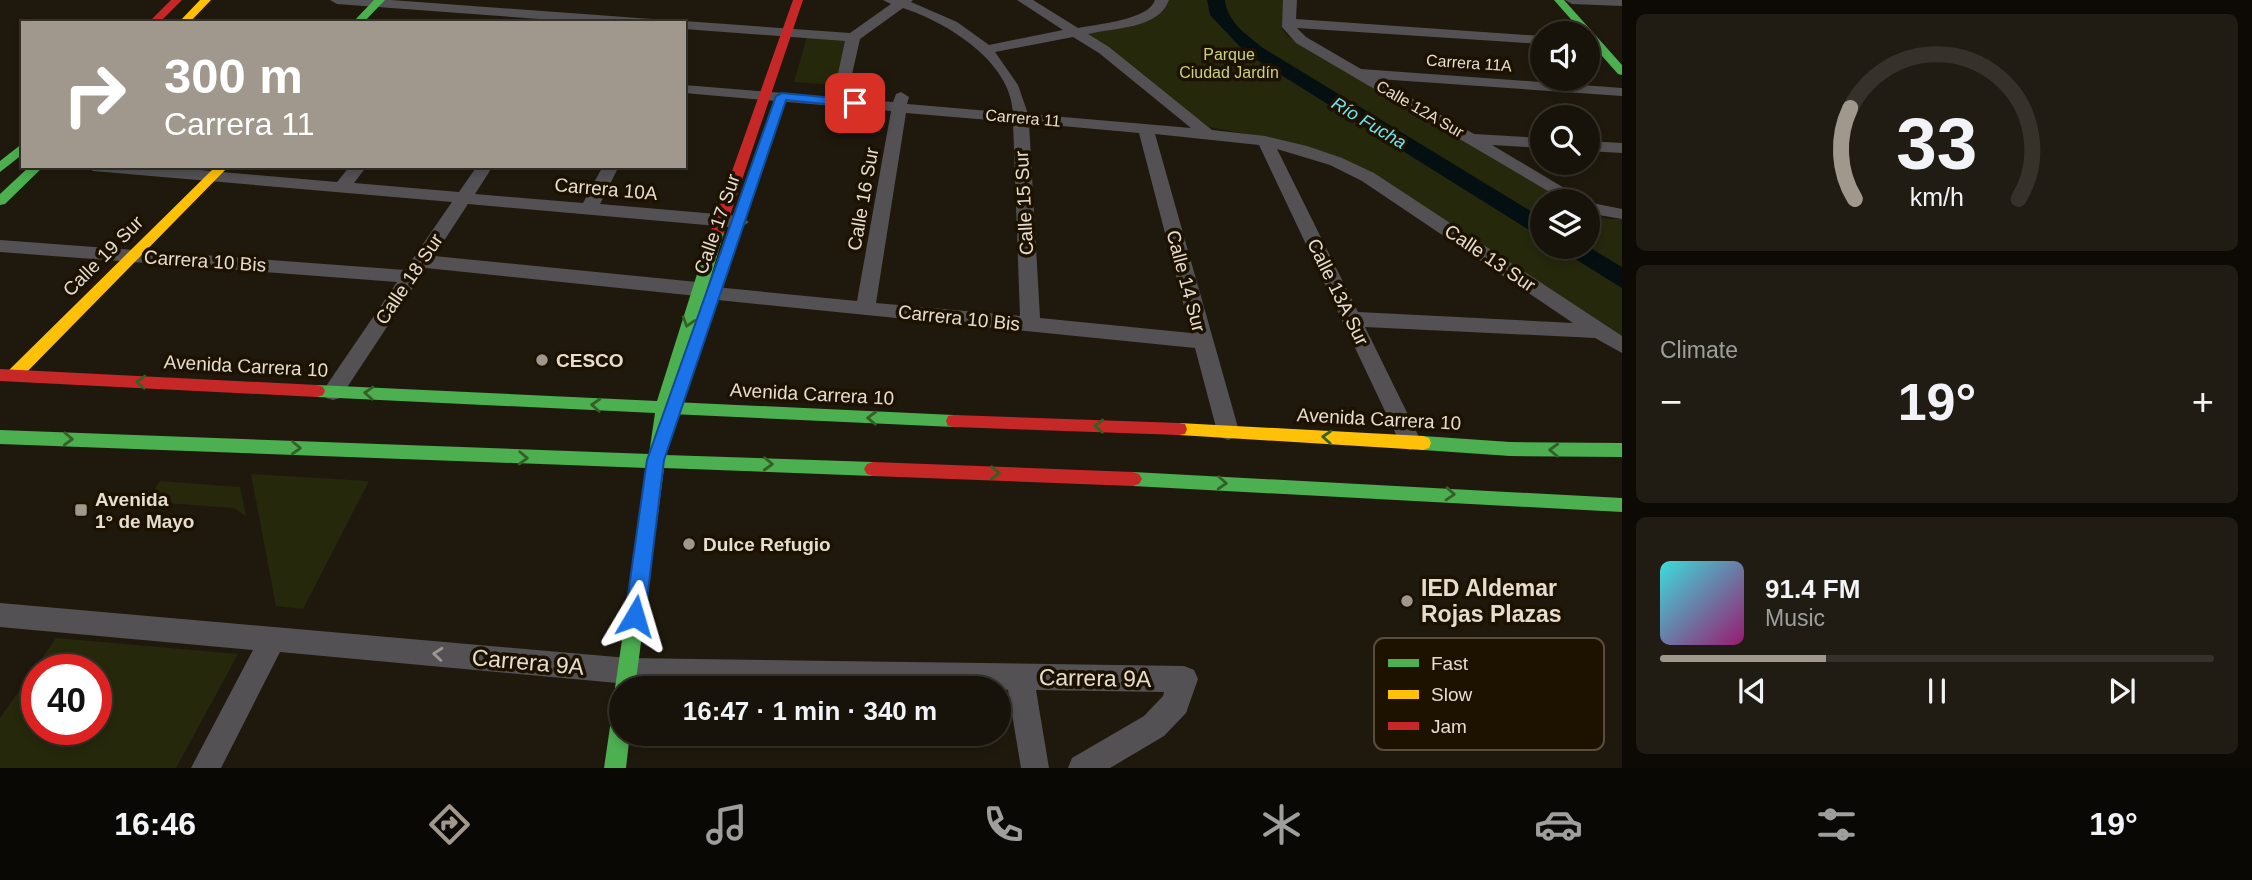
<!DOCTYPE html>
<meta charset="utf-8">
<style>
:root{--surface:#17130a;--page:#201c13;--text:#f1f3f6;--muted:#9e9e9c;--line:#36322b;--accent:#a0988c}
body{margin:0;font-family:Arial,sans-serif;background:var(--page);color:var(--text);height:100vh;display:flex;flex-direction:column;font-size:26px;white-space:nowrap}
*{box-sizing:border-box;margin:0}
p{font-size:23px;color:var(--muted)}
.icon{flex:none;width:38px;height:38px;fill:none;stroke:currentColor;stroke-width:2;stroke-linecap:round;stroke-linejoin:round}
.map{position:relative;flex:1;overflow:hidden}
.drawer{display:flex;flex-direction:column;gap:14px;padding:14px;background:#0d0a06;width:630px}
.drawer>*{flex:none}
.guide{position:absolute;left:21px;top:21px;width:665px;height:147px;border-radius:0px;box-shadow:0 4px 10px #0003,0 0 0 2px var(--line);background:#a0988c;color:#fff;overflow:hidden}
.fabs{position:absolute;left:1530px;top:21px;display:grid;gap:14px}
.fabs a{display:grid;place-items:center;width:70px;height:70px;border-radius:50%;background:var(--surface);box-shadow:0 4px 10px #0003,0 0 0 2px var(--line);font-size:35px}
.speed{position:absolute;left:21px;top:654px;display:flex;gap:14px;font-size:35px;font-weight:700;text-align:center}
.speed>*{display:grid;place-content:center;width:91px;height:91px;border-radius:50%;background:var(--surface);box-shadow:0 4px 10px #0003,0 0 0 2px var(--line);line-height:1}
.speed .limit{border:10px solid #d22;background:#fff;color:#111}
.pin{position:absolute;display:grid;place-items:center;width:60px;height:60px;color:#fff;margin:-30px;border-radius:14px;box-shadow:0 4px 10px #0006}
.me{position:absolute;width:77px;margin:-38px;rotate:7deg;stroke-linejoin:round;filter:drop-shadow(0 0 5px #0008)}
.turn{display:flex;align-items:center;gap:24px;height:147px;padding:0 28px;font-size:32px}
.turn .icon{width:91px;height:91px;stroke-width:2.5}
.turn b{display:block;font-size:49px;line-height:60px}
.big{font-size:52px;font-weight:700;line-height:1.1}
.drawer .widget{flex:1;display:flex;flex-direction:column;justify-content:center;gap:10px;min-width:0;padding:0 24px;border-radius:10px;background:var(--page)}
.drawer .dial{align-items:center;gap:0}
.dial svg{height:182px;overflow:visible;fill:none;stroke:var(--line);stroke-width:7;stroke-linecap:round;text-anchor:middle}
.dial text{fill:var(--text);stroke:none}
.song{display:flex;align-items:center;gap:21px}
.cover{width:84px;height:84px;border-radius:10px;background:linear-gradient(135deg,hsl(180 70% 55%),hsl(320 70% 35%))}
.played{height:7px;border-radius:4px;background:linear-gradient(90deg,var(--accent) 30%,var(--line) 30%)}
.keys{display:flex;justify-content:space-around;direction:ltr}
.heat{display:flex;justify-content:space-between;align-items:center;font-size:38px;direction:ltr}
.trip{position:absolute;left:609px;top:676px;width:402px;height:70px;border-radius:35px;background:var(--surface);box-shadow:0 4px 10px #0003,0 0 0 2px var(--line);font-weight:700;line-height:70px;text-align:center}
.tab-bar{display:flex;height:112px;justify-content:space-around;align-items:center;background:#090804;color:var(--muted)}
.tab-bar .icon{width:49px;height:49px}
.tab-bar .active{color:var(--accent)}
.tab-bar b{font-size:32px;color:var(--text)}
main{display:flex;flex:1;min-height:0}
.map>svg:first-child{display:block}
.green{fill:#26280c;fill-rule:evenodd}
.water{fill:#030f10}
.lines{fill:none;stroke-linecap:round;stroke-linejoin:round}
.street{fill:#535153;fill-rule:evenodd}
.fast{fill:#4caf50;fill-rule:evenodd}
.slow{fill:#ffc107;fill-rule:evenodd}
.jam{fill:#c62828;fill-rule:evenodd}
.oneway{stroke:#346028}
.oneway2{stroke:#9c9792}
.route{fill:#1a73e8;stroke:#114b97;stroke-width:2}
.poi-dot{fill:#a0988c;stroke:#1d1100;stroke-width:2.5}
.labels{text-anchor:middle;dominant-baseline:central;stroke-width:7;stroke-linejoin:round;paint-order:stroke}
.far-park-label{font-size:16px;fill:#c9d27e;stroke:#1d1100}
.far-street-label{font-size:16px;fill:#e5ddd0;stroke:#1d1100}
.far-water-label{font-size:18px;font-style:italic;fill:#6de4ef;stroke:#1d1100}
.street-label{font-size:19px;fill:#e5ddd0;stroke:#1d1100}
.poi-label{font-size:19px;font-weight:bold;fill:#e5ddd0;stroke:#1d1100;text-anchor:start}
.near-poi-label{font-size:23px;font-weight:bold;fill:#e5ddd0;stroke:#1d1100;text-anchor:start}
.near-street-label{font-size:23px;fill:#e5ddd0;stroke:#1d1100}
.key{fill:#1d1100;stroke:#594e3e;stroke-width:2}
.key-label{font-size:19px;fill:#e5ddd0}
</style>
<main>
<div class="map">
<svg width="1622" height="768" viewBox="0 0 1622 768">
<rect width="100%" height="100%" fill="#1f190d"/>
<!-- green -->
<path class="green" d="M1166,0H1284L1282,29L1287,36L1568,201H1542V247H1587V212L1607,219H1622V343L1361,170L1253,135L1209,127L1086,34C1113,28 1156,29 1166,0Z
M807,37L847,39L837,85L794,82Z
M251,474L369,481L303,609L276,606Z
M160,481L240,487L246,516L234,508L167,503L171,496L151,495Z
M56,638L238,654L176,768H0V718ZM37,670H96V730H37Z"/>
<!-- water -->
<path class="water" d="M1207,0H1225C1227,22 1247,35 1263,48L1542,218V238L1246,53L1210,15Z
M1587,246L1622,267V288L1556,247Z"/>
<g class="lines">
<!-- street -->
<path class="street" d="M330,0H391L652,19L659,23H593L337,4Z
M883,0H913L911,2L957,22L989,45L1063,30L1017,0H1033L1078,28C1097,24 1149,20 1155,0H1169C1159,29 1113,28 1088,34L1109,47L1212,130L1265,136L1307,146L1342,158L1374,173L1622,336V353L1595,338L1365,327L1421,441L1418,447L1410,450L1402,447L1259,145L1155,134L1239,431L1236,437L1228,440L1220,437L1217,431L1195,348L708,299L705,294L708,289L715,287L857,301L891,111L684,93V85L893,102L896,94L901,92L909,97L907,104L1013,113C1011,61 946,22 903,8L860,39L848,92L841,96L834,92L845,41L684,29V23H679L684,21L850,33L891,4ZM1073,37L1099,53L1191,128L1028,114L1018,85L995,52ZM906,113L1013,122L1020,316L876,303ZM1029,123L1139,133L1191,333L1040,318ZM1277,149L1330,165L1362,181L1573,323L1358,312Z
M1283,0H1297L1296,19L1542,36V44L1297,28L1306,37L1361,69L1622,88V96L1378,79L1474,134L1542,138V148L1492,145L1586,201H1565L1296,43L1282,27Z
M1565,0H1622V6L1572,4Z
M1587,141L1622,143V153L1587,151Z
M85,166H154L337,182L350,166H367L354,183L459,192L477,166H493L475,194L583,203L603,166H619L600,204L740,216L749,222L740,228L468,204L434,256L697,282L704,284L707,289L704,294L697,296L426,268L340,398L333,400L326,398L322,392L397,282L0,252V240L405,270L452,202L93,171Z
M1587,202L1622,209V219L1587,213Z
M0,603L628,658L1184,666L1194,670L1198,679L1186,713L1164,736L1110,768H1068L1072,758L1144,716L1163,696L1164,692L1036,690L1049,768H1021L1008,690L999,688L628,684L280,652L221,768H191L253,650L0,627Z"/>
<!-- fast -->
<path class="fast" d="M374,0H385L363,23H352Z
M1554,0H1564L1622,65V75L1618,74L1587,39V33H1583Z
M23,143V154L0,172V161Z
M30,166H44L5,204L0,205V194Z
M717,229L724,233L673,402L954,415L960,416L962,421L960,426L954,427L671,414L666,455L873,462L879,464L882,469L879,474L873,476L664,468L635,688H621V697L615,688L647,468L0,444V430L649,454L655,413L317,397L311,395L309,391L311,387L317,385L657,401L710,233Z
M1423,436L1510,442L1622,443V457L1510,456L1423,450L1417,448L1415,443L1417,438Z
M1133,472L1622,498V512L1133,486L1127,484L1124,479L1127,474Z
M621,710V733H630L626,768H604L611,720L614,713Z"/>
<!-- slow -->
<path class="slow" d="M200,0H211L189,23H178Z
M216,166H229L19,380H7L5,376L7,372Z
M1179,423L1423,436L1429,438L1431,443L1429,448L1423,450L1179,435L1173,434L1171,429L1173,424Z"/>
<!-- jam -->
<path class="jam" d="M171,0H182L159,23H148Z
M793,0H803L724,233L717,237L712,236L710,233Z
M0,369L317,385L323,387L325,391L323,395L317,397L0,381Z
M954,415L1179,423L1185,424L1187,429L1185,434L1179,435L954,427L948,426L946,421L948,416Z
M873,462L1133,472L1139,474L1142,479L1139,484L1133,486L873,476L867,474L864,469L867,464Z"/>
</g>
<!-- one-way arrows -->
<defs><path id="oneway-chevron" d="M-2-3.5L2.5 0L-2 3.5" fill="none" stroke-width="1.6" stroke-linecap="round" stroke-linejoin="round" transform="scale(1.75)"/></defs>
<g class="oneway">
<use href="#oneway-chevron" transform="translate(688 322) rotate(107)"/>
<use href="#oneway-chevron" transform="translate(141 382) rotate(-177)"/>
<use href="#oneway-chevron" transform="translate(369 393) rotate(-177)"/>
<use href="#oneway-chevron" transform="translate(596 405) rotate(-177)"/>
<use href="#oneway-chevron" transform="translate(872 418) rotate(-178)"/>
<use href="#oneway-chevron" transform="translate(1099 426) rotate(-178)"/>
<use href="#oneway-chevron" transform="translate(1327 437) rotate(-177)"/>
<use href="#oneway-chevron" transform="translate(68 439) rotate(2)"/>
<use href="#oneway-chevron" transform="translate(296 448) rotate(2)"/>
<use href="#oneway-chevron" transform="translate(1554 450) rotate(-178)"/>
<use href="#oneway-chevron" transform="translate(523 458) rotate(2)"/>
<use href="#oneway-chevron" transform="translate(768 464) rotate(2)"/>
<use href="#oneway-chevron" transform="translate(995 473) rotate(2)"/>
<use href="#oneway-chevron" transform="translate(1222 483) rotate(3)"/>
<use href="#oneway-chevron" transform="translate(1450 494) rotate(4)"/>
</g>
<use class="oneway2" href="#oneway-chevron" transform="translate(438 654) rotate(-175)"/>
<!-- route -->
<path class="route" d="M782,93L855,100L860,103L855,107L786,100L664,460L645,616L642,623L635,625L628,623L625,616L647,460L776,96Z"/>
<!-- markers -->
<g class="poi-dot">
<circle cx="542" cy="360" r="7"/>
<rect x="74" y="503" width="14" height="14" rx="3.5"/>
<circle cx="689" cy="544" r="7"/>
<circle cx="1407" cy="601" r="7"/>
</g>
<g class="labels">
<!-- far-park labels -->
<g class="far-park-label">
<text x="1229" y="54">Parque<tspan x="1229" dy="18">Ciudad Jardín</tspan></text>
</g>
<!-- far-street labels -->
<g class="far-street-label">
<text transform="translate(1469 63) rotate(4)">Carrera 11A</text>
<text transform="translate(1420 109) rotate(30)">Calle 12A Sur</text>
<text transform="translate(1023 118) rotate(5)">Carrera 11</text>
</g>
<!-- far-water labels -->
<g class="far-water-label">
<text transform="translate(1369 123) rotate(31)">Río Fucha</text>
</g>
<!-- street labels -->
<g class="street-label">
<text transform="translate(606 189) rotate(5)">Carrera 10A</text>
<text transform="translate(863 199) rotate(-80)">Calle 16 Sur</text>
<text transform="translate(1024 203) rotate(-93)">Calle 15 Sur</text>
<text transform="translate(717 224) rotate(-71)">Calle 17 Sur</text>
<text transform="translate(103 256) rotate(-45)">Calle 19 Sur</text>
<text transform="translate(1490 258) rotate(34)">Calle 13 Sur</text>
<text transform="translate(205 261) rotate(4)">Carrera 10 Bis</text>
<text transform="translate(409 279) rotate(-56)">Calle 18 Sur</text>
<text transform="translate(1186 281) rotate(75)">Calle 14 Sur</text>
<text transform="translate(1338 292) rotate(64)">Calle 13A Sur</text>
<text transform="translate(959 318) rotate(6)">Carrera 10 Bis</text>
<text transform="translate(246 366) rotate(3)">Avenida Carrera 10</text>
<text transform="translate(812 394) rotate(3)">Avenida Carrera 10</text>
<text transform="translate(1379 419) rotate(3)">Avenida Carrera 10</text>
</g>
<!-- poi labels -->
<g class="poi-label">
<text x="556" y="360">CESCO</text>
<text x="95" y="499">Avenida<tspan x="95" dy="22">1° de Mayo</tspan></text>
<text x="703" y="544">Dulce Refugio</text>
</g>
<!-- near-poi labels -->
<g class="near-poi-label">
<text x="1421" y="588">IED Aldemar<tspan x="1421" dy="26">Rojas Plazas</tspan></text>
</g>
<!-- near-street labels -->
<g class="near-street-label">
<text transform="translate(528 662) rotate(5)">Carrera 9A</text>
<text transform="translate(1095 678) rotate(1)">Carrera 9A</text>
</g>
</g>
<!-- legend -->
<rect x="1374" y="638" width="230" height="112" rx="10" class="key"/>
<rect x="1388" y="659" width="31" height="8" fill="#4caf50"/>
<rect x="1388" y="690" width="31" height="9" fill="#ffc107"/>
<rect x="1388" y="722" width="31" height="8" fill="#c62828"/>
<g class="key-label">
<text x="1431" y="670">Fast</text>
<text x="1431" y="701">Slow</text>
<text x="1431" y="733">Jam</text>
</g>
</svg>
<div class="fabs">
<a><svg class="icon" aria-label="sound" viewBox="0 0 24 24"><path d="M4 9h4l5-4v14l-5-4H4zM17 9q2 3 0 6"/></svg></a>
<a><svg class="icon" aria-label="search" viewBox="0 0 24 24"><circle cx="10" cy="10" r="6"/><path d="M15 15l6 6"/></svg></a>
<a><svg class="icon" aria-label="layers" viewBox="0 0 24 24"><path d="M12 4l9 5-9 5-9-5zM3 14l9 5 9-5"/></svg></a>
</div>
<div class="speed"><div class="limit">40</div></div>
<div class="pin" style="left:855px;top:103px;background:#d93025"><svg class="icon" aria-label="arrive" viewBox="0 0 24 24"><path d="M6 21V4h12l-3 4 3 4H6"/></svg></div>
<svg class="me" style="left:635px;top:616px" viewBox="-20 -20 40 40"><path d="M0-17L14 15 0 8-14 15z" fill="#1a73e8" stroke="#fff" stroke-width="4"/></svg>
<div class="trip">16:47 · 1 min · 340 m</div>
<div class="guide">
<div class="turn"><svg class="icon" aria-label="right" viewBox="0 0 24 24"><path d="M7 20v-9h11M14 6l5 5-5 5"/></svg><div><b>300 m</b>Carrera 11</div></div>
</div>
</div>
<section class="drawer">
<div class="widget dial"><svg viewBox="0 0 100 80">
<path d="M14 69A42 42 0 1 1 86 69"/>
<path d="M14 69A42 42 0 0 1 12 29" stroke="#a0988c"/>
<text x="50" y="56" font-size="32" font-weight="700">33</text>
<text x="50" y="72" font-size="11">km/h</text>
</svg></div>
<div class="widget"><p>Climate</p>
<div class="heat"><a>−</a><b class="big">19°</b><a>+</a></div>
</div>
<div class="widget">
<div class="song"><i class="cover"></i><div><b>91.4 FM</b><p>Music</p></div></div>
<div class="played"></div>
<div class="keys"><svg class="icon" aria-label="previous" viewBox="0 0 24 24"><path d="M18 5L8 12l10 7zM5 5v14"/></svg><svg class="icon" aria-label="pause" viewBox="0 0 24 24"><path d="M8 5v14M16 5v14"/></svg><svg class="icon" aria-label="next" viewBox="0 0 24 24"><path d="M6 5l10 7-10 7zM19 5v14"/></svg></div>
</div>
</section>
</main>
<nav class="tab-bar">
<b>16:46</b>
<svg class="icon active" aria-label="directions" viewBox="0 0 24 24"><path d="M12 3l9 9-9 9-9-9zM9 14v-3h6M13 9l2 2-2 2"/></svg>
<svg class="icon" aria-label="music" viewBox="0 0 24 24"><path d="M9 18V5l10-2v13"/><circle cx="6" cy="18" r="3"/><circle cx="16" cy="16" r="3"/></svg>
<svg class="icon" aria-label="phone" viewBox="0 0 24 24"><path d="M5 4h4l2 5-3 2q2 4 5 5l2-3 5 2v4C11 20 4 13 5 4z"/></svg>
<svg class="icon" aria-label="climate" viewBox="0 0 24 24"><path d="M12 3v18M4 7l16 10M4 17L20 7"/></svg>
<svg class="icon" aria-label="car" viewBox="0 0 24 24"><path d="M5 17H2v-5l4-1 3-4h7l3 4 3 1v5h-3M9 17h6M6 11h13"/><circle cx="7" cy="17" r="2"/><circle cx="17" cy="17" r="2"/></svg>
<svg class="icon" aria-label="filters" viewBox="0 0 24 24"><path d="M4 7h16M4 17h16"/><circle cx="9" cy="7" r="2"/><circle cx="15" cy="17" r="2"/></svg>
<b>19°</b>
</nav>
